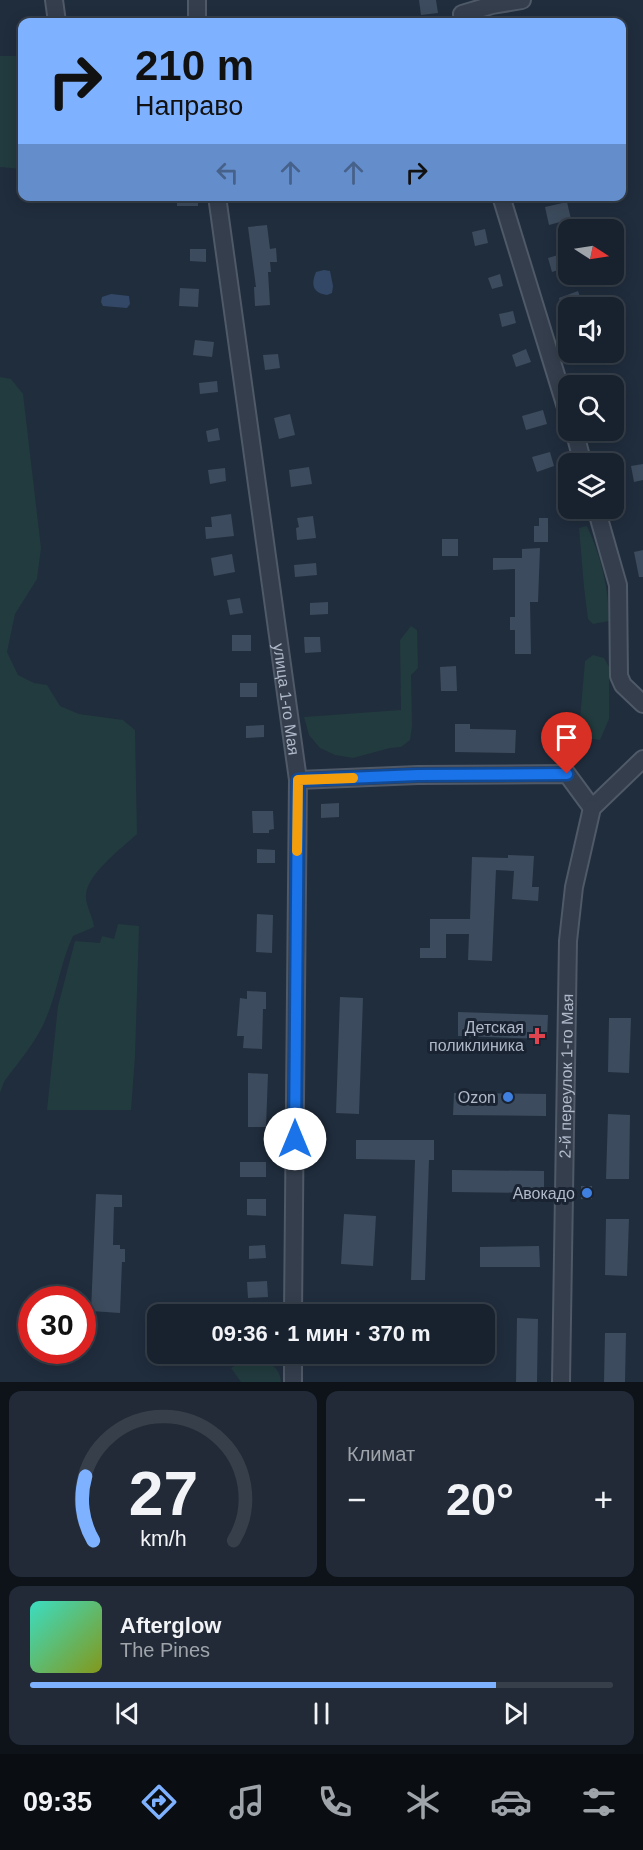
<!DOCTYPE html>
<html lang="ru">
<meta charset="utf-8">
<style>
:root{--surface:#18222e;--page:#212a36;--text:#f1f3f6;--muted:#9fa4aa;--line:#363f4a;--accent:#7eb1ff}
body{margin:0;font-family:Helvetica,sans-serif;background:var(--page);color:var(--text);height:100vh;display:flex;flex-direction:column;font-size:22px;white-space:nowrap}
*{box-sizing:border-box;margin:0}
p{font-size:20px;color:var(--muted)}
.icon{flex:none;width:33px;height:33px;fill:none;stroke:currentColor;stroke-width:2;stroke-linecap:round;stroke-linejoin:round}
.map{position:relative;height:1382px;overflow:hidden}
.drawer{display:flex;flex-direction:column;gap:9px;padding:9px;background:#0d1319;flex:1}
.drawer>*{flex:none}
.banner{position:absolute;left:18px;top:18px;width:608px;height:183px;border-radius:12px;box-shadow:0 3px 15px #0003,0 0 0 2px var(--line);background:#7eb1ff;color:#111;overflow:hidden}
.needle{width:39px;rotate:102deg}
.fabs{position:absolute;left:558px;top:219px;display:grid;gap:12px}
.fabs a{display:grid;place-items:center;width:66px;height:66px;border-radius:12px;background:var(--surface);box-shadow:0 3px 15px #0003,0 0 0 2px var(--line);font-size:30px}
.speed{position:absolute;left:18px;top:1286px;display:flex;gap:12px;font-size:30px;font-weight:700;text-align:center}
.speed>*{display:grid;place-content:center;width:78px;height:78px;border-radius:50%;background:var(--surface);box-shadow:0 3px 15px #0003,0 0 0 2px var(--line);line-height:1}
.speed .limit{border:9px solid #d22;background:#fff;color:#111}
.pin{position:absolute;display:grid;place-items:center;width:51px;height:51px;color:#fff;margin:-62px -26px;border-radius:50% 50% 50% 0;rotate:-45deg;box-shadow:0 0 6px #0007}
.pin .icon{rotate:45deg}
.me{position:absolute;width:66px;margin:-33px;rotate:0deg;stroke-linejoin:round;filter:drop-shadow(0 0 4px #0008)}
.turn{display:flex;align-items:center;gap:21px;height:126px;padding:0 18px;font-size:27px}
.turn .icon{width:78px;height:78px;stroke-width:2.5}
.turn b{display:block;font-size:42px;line-height:51px}
.lanes{display:flex;align-items:center;height:57px;padding:0 18px;background:#0003;justify-content:center;gap:30px;direction:ltr}
.lanes .off{opacity:.35}
.big{font-size:45px;font-weight:700;line-height:1.1}
.drawer .widget{flex:1;display:flex;flex-direction:column;justify-content:center;gap:9px;min-width:0;padding:0 21px;border-radius:12px;background:var(--page)}
.drawer .dial{align-items:center;gap:0}
.dial svg{height:156px;overflow:visible;fill:none;stroke:var(--line);stroke-width:7;stroke-linecap:round;text-anchor:middle}
.dial text{fill:var(--text);stroke:none}
.song{display:flex;align-items:center;gap:18px}
.cover{width:72px;height:72px;border-radius:9px;background:linear-gradient(135deg,hsl(170 70% 55%),hsl(70 70% 35%))}
.played{height:6px;border-radius:3px;background:linear-gradient(90deg,var(--accent) 80%,var(--line) 80%)}
.keys{display:flex;justify-content:space-around;direction:ltr}
.heat{display:flex;justify-content:space-between;align-items:center;font-size:33px;direction:ltr}
.drawer .tiles{flex:1;display:grid;gap:9px;grid-template-columns:1fr 1fr}
.widget:last-child{grid-column:span 2}
.trip{position:absolute;left:147px;top:1304px;width:348px;height:60px;border-radius:12px;background:var(--surface);box-shadow:0 3px 15px #0003,0 0 0 2px var(--line);font-weight:700;line-height:60px;text-align:center}
.tab-bar{display:flex;height:96px;justify-content:space-around;align-items:center;background:#0a0e12;color:var(--muted)}
.tab-bar .icon{width:42px;height:42px}
.tab-bar .selected{color:var(--accent)}
.tab-bar b{font-size:27px;color:var(--text)}
.map>svg:first-child{display:block}
.green{fill:#223b3e}
.water{fill:#324866}
.building{fill:#3c4b5d}
.lines{fill:none;stroke-linecap:round;stroke-linejoin:round}
.minor-casing{stroke:#4f5967;stroke-width:20}
.minor{stroke:#343e4d;stroke-width:16}
.route-casing{stroke:#114b97;stroke-width:15}
.route{stroke:#1a73e8;stroke-width:10}
.slow{stroke:#f59e0b;stroke-width:10}
.health-dot{fill:#e0444e;stroke:#192331;stroke-width:2}
.shop-dot{fill:#3f7fe0;stroke:#192331;stroke-width:2}
.labels{text-anchor:middle;dominant-baseline:central;stroke-width:6;stroke-linejoin:round;paint-order:stroke}
.street-label{font-size:16px;fill:#afb9c9;stroke:#192331}
.poi-label{font-size:16px;fill:#afb9c9;stroke:#192331;text-anchor:end}
</style>
<div class="map">
<svg width="643" height="1382" viewBox="0 0 643 1382">
<rect width="100%" height="100%" fill="#202d3d"/>
<!-- green -->
<path class="green" d="M0,56H22V169L0,167Z
M0,377L11,379L23,394L41,548L37,579L15,614L7,652L18,675L34,683L47,685L60,706L79,714L123,720L135,730L137,834C122,848 87,874 86,895C85,905 93,916 94,927L73,936C61,961 58,989 47,1016C38,1040 19,1061 4,1082L0,1093Z
M587,526C601,556 609,589 609,621L593,624L588,619L584,587L579,528Z
M411,626L417,630L418,668L411,675L412,726L410,740L401,747L390,748L353,758L335,755L320,748L309,735L304,717L401,710L400,640Z
M593,655L604,658L609,667V719L600,740L587,738L579,730L585,661Z
M118,924L139,926L135,1057L131,1110H47L58,1006L75,941L100,943L102,936L114,939Z
M249,1357C264,1361 280,1364 281,1382H241L231,1368Z"/>
<!-- water -->
<path class="water" d="M324,270L330,271L333,286L332,293L327,295C312,293 311,284 316,272Z
M111,294L129,296L130,304L127,308L103,306L101,302L102,297Z"/>
<!-- building -->
<path class="building" d="M419,0H436L438,13L421,15Z
M177,196H198V206H177Z
M567,202L571,219L549,225L545,207Z
M267,225L270,249L276,248L277,262H270L271,272H268L270,305L255,306L254,287H256L248,227Z
M485,229L488,243L475,246L472,232Z
M190,249H206V262L190,261Z
M565,253L568,267L552,272L548,258Z
M500,274L503,286L492,289L488,278Z
M180,288L199,289L198,307L179,306Z
M578,291L584,308H562L559,298Z
M513,311L516,323L502,327L499,314Z
M195,340L214,342L212,357L193,355Z
M526,349L531,362L516,367L512,355Z
M278,354L280,368L265,370L263,355Z
M217,381L218,392L200,394L199,383Z
M543,410L547,424L526,430L522,416Z
M290,414L295,435L279,439L274,418Z
M218,428L220,440L208,442L206,431Z
M550,452L554,466L537,472L532,457Z
M643,464V480L634,482L631,466Z
M309,467L312,484L291,487L289,470Z
M225,468L226,481L210,484L208,470Z
M231,514L234,536L206,539L205,527H212L211,517Z
M313,516L316,538L297,540L296,528L299,527L297,518Z
M539,518H548V542H534V526H539Z
M442,539H458V556H442Z
M540,548L538,602H530L531,654H515V630H510V617H515V569L493,570V558H522V549Z
M643,550V577H639L634,552Z
M232,554L235,572L214,576L211,558Z
M316,563L317,575L295,577L294,565Z
M240,598L243,613L230,615L227,600Z
M328,602V614L310,615V603Z
M232,635H251V651H232Z
M304,637H320L321,652L305,653Z
M456,666L457,691H441L440,667Z
M240,683H257V697H240Z
M455,724H470V729L516,730L515,753L455,752Z
M264,725V737L246,738V726Z
M339,803V817L321,818V804Z
M252,811H273L274,829L269,830V833H253Z
M257,849L275,850V863H257Z
M508,855L534,856L532,887H539L538,901L512,899L514,871L496,870L492,961L468,960L469,934H446V958H420V948H430V919H470L472,857L508,858Z
M257,914L273,915L272,953L256,952Z
M247,991L266,992V1009H263L262,1049L243,1048L244,1036H237L240,998L247,999Z
M340,997L363,998L359,1114L336,1113Z
M458,1012L548,1015L547,1039L458,1036Z
M609,1018H631L629,1073L608,1072Z
M248,1073L268,1074L266,1127H248Z
M454,1093L546,1094V1116L453,1115Z
M608,1114L630,1115L629,1179H606Z
M356,1140H434V1160H429L425,1280H411L415,1160L356,1159Z
M240,1162H266V1177H240Z
M452,1170L544,1171V1193L452,1192Z
M581,1186H592V1199H581Z
M96,1194L122,1195V1207H114L113,1245H120V1249H125V1262H122L120,1313L91,1311Z
M247,1199H266V1216L247,1215Z
M344,1214L376,1216L373,1266L341,1264Z
M606,1219H629L627,1276L605,1275Z
M265,1245L266,1258L249,1259V1246Z
M539,1246L540,1267H480V1247Z
M267,1281L268,1297L248,1298L247,1282Z
M517,1318L538,1319L537,1382H516Z
M605,1333H626L625,1382H604Z"/>
<g class="lines">
<defs>
<g id="minor">
<path d="M54,0L57,22"/>
<path d="M197,0V22"/>
<path d="M462,14L492,5L522,0"/>
<path id="s1" d="M217,196L298,780L293,1314"/>
<path d="M501,196L568,414"/>
<path d="M574,430L583,464"/>
<path d="M596,508L618,585L619,676L623,685L643,704"/>
<path d="M298,780L418,775L567,774L592,808"/>
<path d="M592,808L643,759"/>
<path d="M293,1382V1353"/>
<path id="s2" d="M561,1382L568,941L574,887L592,808"/>
</g>
</defs>
<!-- minor casing -->
<use href="#minor" class="minor-casing"/>
<!-- minor -->
<use href="#minor" class="minor"/>
</g>
<g class="lines">
<defs>
<path id="route" d="M295,1139L298,780L418,775L567,774"/>
</defs>
<!-- route casing -->
<use href="#route" class="route-casing"/>
<!-- route -->
<use href="#route" class="route"/>
<!-- slow -->
<path class="slow" d="M297,851L298,780L353,778"/>
</g>
<!-- markers -->
<path class="health-dot" d="M534 1027h6v6h6v6h-6v6h-6v-6h-6v-6h6z"/>
<g class="shop-dot">
<circle cx="508" cy="1097" r="6"/>
<circle cx="587" cy="1193" r="6"/>
</g>
<g class="labels">
<!-- street labels -->
<g class="street-label">
<text stroke="none"><textPath href="#s1" startOffset="508">улица 1-го Мая</textPath></text>
<text stroke="none"><textPath href="#s2" startOffset="306">2-й переулок 1-го Мая</textPath></text>
</g>
<!-- poi labels -->
<g class="poi-label">
<text x="524" y="1027">Детская<tspan x="524" dy="18">поликлиника</tspan></text>
<text x="496" y="1097">Ozon</text>
<text x="575" y="1193">Авокадо</text>
</g>
</g>
</svg>
<div class="fabs">
<a><svg class="needle" viewBox="-14 -14 28 28"><path d="M0-13l5 13h-10z" fill="#e53935"/><path d="M0 13l5-13h-10z" fill="#9fa4aa"/></svg></a>
<a><svg class="icon" aria-label="sound" viewBox="0 0 24 24"><path d="M4 9h4l5-4v14l-5-4H4zM17 9q2 3 0 6"/></svg></a>
<a><svg class="icon" aria-label="search" viewBox="0 0 24 24"><circle cx="10" cy="10" r="6"/><path d="M15 15l6 6"/></svg></a>
<a><svg class="icon" aria-label="layers" viewBox="0 0 24 24"><path d="M12 4l9 5-9 5-9-5zM3 14l9 5 9-5"/></svg></a>
</div>
<div class="speed"><div class="limit">30</div></div>
<div class="pin" style="left:567px;top:774px;background:#d93025"><svg class="icon" aria-label="arrive" viewBox="0 0 24 24"><path d="M6 21V4h12l-3 4 3 4H6"/></svg></div>
<svg class="me" style="left:295px;top:1139px" viewBox="-20 -20 40 40"><circle r="19" fill="#fff"/><path d="M0-13L10 11 0 6-10 11z" fill="#1a73e8"/></svg>
<div class="trip">09:36 · 1 мин · 370 m</div>
<div class="banner">
<div class="turn"><svg class="icon" aria-label="right" viewBox="0 0 24 24"><path d="M7 20v-9h11M14 6l5 5-5 5"/></svg><div><b>210 m</b>Направо</div></div>
<div class="lanes"><svg class="icon off" aria-label="left" viewBox="0 0 24 24"><path d="M17 20v-9H6M10 6l-5 5 5 5"/></svg><svg class="icon off" aria-label="ahead" viewBox="0 0 24 24"><path d="M12 20V5M6 11l6-6 6 6"/></svg><svg class="icon off" aria-label="ahead" viewBox="0 0 24 24"><path d="M12 20V5M6 11l6-6 6 6"/></svg><svg class="icon" aria-label="right" viewBox="0 0 24 24"><path d="M7 20v-9h11M14 6l5 5-5 5"/></svg></div>
</div>
</div>
<section class="drawer">
<div class="tiles">
<div class="widget dial"><svg viewBox="0 0 100 80">
<path d="M14 69A42 42 0 1 1 86 69"/>
<path d="M14 69A42 42 0 0 1 10 36" stroke="#7eb1ff"/>
<text x="50" y="56" font-size="32" font-weight="700">27</text>
<text x="50" y="72" font-size="11">km/h</text>
</svg></div>
<div class="widget"><p>Климат</p>
<div class="heat"><a>−</a><b class="big">20°</b><a>+</a></div>
</div>
<div class="widget">
<div class="song"><i class="cover"></i><div><b>Afterglow</b><p>The Pines</p></div></div>
<div class="played"></div>
<div class="keys"><svg class="icon" aria-label="previous" viewBox="0 0 24 24"><path d="M18 5L8 12l10 7zM5 5v14"/></svg><svg class="icon" aria-label="pause" viewBox="0 0 24 24"><path d="M8 5v14M16 5v14"/></svg><svg class="icon" aria-label="next" viewBox="0 0 24 24"><path d="M6 5l10 7-10 7zM19 5v14"/></svg></div>
</div>
</div>
</section>
<nav class="tab-bar">
<b>09:35</b>
<svg class="icon selected" aria-label="directions" viewBox="0 0 24 24"><path d="M12 3l9 9-9 9-9-9zM9 14v-3h6M13 9l2 2-2 2"/></svg>
<svg class="icon" aria-label="music" viewBox="0 0 24 24"><path d="M9 18V5l10-2v13"/><circle cx="6" cy="18" r="3"/><circle cx="16" cy="16" r="3"/></svg>
<svg class="icon" aria-label="phone" viewBox="0 0 24 24"><path d="M5 4h4l2 5-3 2q2 4 5 5l2-3 5 2v4C11 20 4 13 5 4z"/></svg>
<svg class="icon" aria-label="climate" viewBox="0 0 24 24"><path d="M12 3v18M4 7l16 10M4 17L20 7"/></svg>
<svg class="icon" aria-label="car" viewBox="0 0 24 24"><path d="M5 17H2v-5l4-1 3-4h7l3 4 3 1v5h-3M9 17h6M6 11h13"/><circle cx="7" cy="17" r="2"/><circle cx="17" cy="17" r="2"/></svg>
<svg class="icon" aria-label="filters" viewBox="0 0 24 24"><path d="M4 7h16M4 17h16"/><circle cx="9" cy="7" r="2"/><circle cx="15" cy="17" r="2"/></svg>
</nav>
